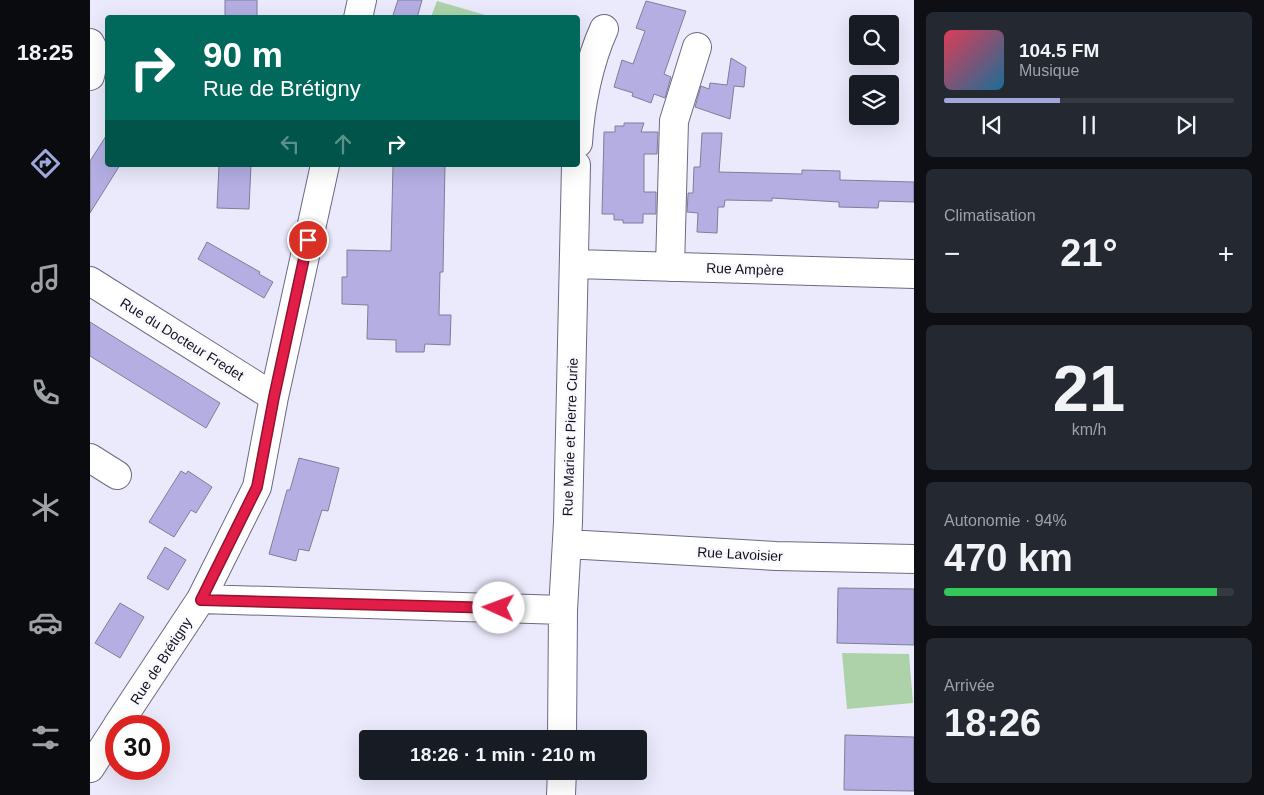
<!DOCTYPE html>
<html lang="fr">
<meta charset="utf-8">
<style>
:root{--surface:#171b24;--page:#242831;--text:#f1f3f6;--muted:#9ea1a6;--line:#363941;--accent:#a1a6dc}
body{margin:0;font-family:Arial,sans-serif;background:var(--page);color:var(--text);height:100vh;display:flex;flex-direction:column;font-size:19px;white-space:nowrap}
*{box-sizing:border-box;margin:0}
p{font-size:16px;color:var(--muted)}
.icon{flex:none;width:28px;height:28px;fill:none;stroke:currentColor;stroke-width:2;stroke-linecap:round;stroke-linejoin:round}
.map{position:relative;flex:1;overflow:hidden}
.details{display:flex;flex-direction:column;gap:12px;padding:12px;background:#0d0f14;width:350px}
.details>*{flex:none}
.banner{position:absolute;left:15px;top:15px;width:475px;height:152px;border-radius:5px;box-shadow:0 5px 20px #0002;background:#00695c;color:#fff;overflow:hidden}
.fabs{position:absolute;left:759px;top:15px;display:grid;gap:10px}
.fabs a{display:grid;place-items:center;width:50px;height:50px;border-radius:5px;background:var(--surface);box-shadow:0 5px 20px #0002;font-size:25px}
.speed{position:absolute;left:15px;top:715px;display:flex;gap:10px;font-size:25px;font-weight:700;text-align:center}
.speed>*{display:grid;place-content:center;width:65px;height:65px;border-radius:50%;background:var(--surface);box-shadow:0 5px 20px #0002;line-height:1}
.speed .limit{border:8px solid #d22;background:#fff;color:#111}
.pin{position:absolute;display:grid;place-items:center;width:42px;height:42px;color:#fff;margin:-21px;border:2px solid #fff;border-radius:50%;box-shadow:0 1px 5px #0007}
.me{position:absolute;width:55px;margin:-28px;rotate:272deg;stroke-linejoin:round;filter:drop-shadow(0 0 4px #0008)}
.turn{display:flex;align-items:center;gap:18px;height:105px;padding:0 15px;font-size:22px}
.turn .icon{width:65px;height:65px;stroke-width:2.5}
.turn b{display:block;font-size:35px;line-height:42px}
.lanes{display:flex;align-items:center;height:48px;padding:0 15px;background:#0003;justify-content:center;gap:25px;direction:ltr}
.lanes .off{opacity:.35}
.big{font-size:38px;font-weight:800;line-height:1.1}
.details .widget{flex:1;display:flex;flex-direction:column;justify-content:center;gap:8px;min-width:0;padding:0 18px;border-radius:8px;background:var(--page)}
.details .dial{align-items:center;gap:0}
.dial b{font-size:65px;line-height:1}
.song{display:flex;align-items:center;gap:15px}
.cover{width:60px;height:60px;border-radius:8px;background:linear-gradient(135deg,hsl(350 70% 55%),hsl(200 70% 35%))}
.played{height:5px;border-radius:2px;background:linear-gradient(90deg,var(--accent) 40%,var(--line) 40%)}
.keys{display:flex;justify-content:space-around;direction:ltr}
.heat{display:flex;justify-content:space-between;align-items:center;font-size:28px;direction:ltr}
.charge{height:8px;border-radius:4px;background:linear-gradient(90deg,#34c759 94%,var(--line) 0)}
.trip{position:absolute;left:269px;top:730px;width:288px;height:50px;border-radius:5px;background:var(--surface);box-shadow:0 5px 20px #0002;font-weight:800;line-height:50px;text-align:center}
main{display:flex;flex:1;min-height:0}
.menu{display:flex;flex-direction:column;width:90px;justify-content:space-around;align-items:center;background:#090b0e;color:var(--muted)}
.menu .icon{width:35px;height:35px}
.menu .selected{color:var(--accent)}
.menu b{font-size:22px;color:var(--text)}
.map>svg:first-child{display:block}
.green{fill:#add2a9}
.building{fill:#b4aee3;stroke:#807d98}
.lines{fill:none;stroke-linecap:round;stroke-linejoin:round}
.minor-casing{stroke:#6c6983;stroke-width:30}
.minor{stroke:#fff;stroke-width:28}
.route-casing{stroke:#92132f;stroke-width:12}
.route{stroke:#e11d48;stroke-width:9}
.labels{text-anchor:middle;dominant-baseline:central;stroke-width:5;stroke-linejoin:round;paint-order:stroke}
.street-label{font-size:14px;fill:#12111b;stroke:#f9f9ff}
</style>
<main>
<nav class="menu">
<b>18:25</b>
<svg class="icon selected" aria-label="directions" viewBox="0 0 24 24"><path d="M12 3l9 9-9 9-9-9zM9 14v-3h6M13 9l2 2-2 2"/></svg>
<svg class="icon" aria-label="music" viewBox="0 0 24 24"><path d="M9 18V5l10-2v13"/><circle cx="6" cy="18" r="3"/><circle cx="16" cy="16" r="3"/></svg>
<svg class="icon" aria-label="phone" viewBox="0 0 24 24"><path d="M5 4h4l2 5-3 2q2 4 5 5l2-3 5 2v4C11 20 4 13 5 4z"/></svg>
<svg class="icon" aria-label="climate" viewBox="0 0 24 24"><path d="M12 3v18M4 7l16 10M4 17L20 7"/></svg>
<svg class="icon" aria-label="car" viewBox="0 0 24 24"><path d="M5 17H2v-5l4-1 3-4h7l3 4 3 1v5h-3M9 17h6M6 11h13"/><circle cx="7" cy="17" r="2"/><circle cx="17" cy="17" r="2"/></svg>
<svg class="icon" aria-label="filters" viewBox="0 0 24 24"><path d="M4 7h16M4 17h16"/><circle cx="9" cy="7" r="2"/><circle cx="15" cy="17" r="2"/></svg>
</nav>
<div class="map">
<svg width="824" height="795" viewBox="0 0 824 795">
<rect width="100%" height="100%" fill="#ebeafc"/>
<!-- green -->
<path class="green" d="M347,1L402,17H341Z
M752,653L819,654L823,703L757,709Z"/>
<!-- building -->
<path class="building" d="M135,0H167V18H135Z
M308,0H332L327,18H302Z
M556,1L596,11L574,74L581,77L575,98L564,94L561,103L542,96L543,93L524,87L532,60L543,64L555,31L546,28Z
M641,58L656,67L654,87L644,86L640,119L605,107L611,86L619,89L620,83L637,85Z
M534,123H554L551,132H568L567,154H554V192H566V214H553V223H533V220H524V214H512L514,132H525V126H534Z
M18,133V165H30L0,213V161Z
M612,133H632L629,172L712,174V170L750,171V180L824,182V202L789,201L788,208L749,207V202L682,198V201L635,200L634,207H628L627,233L607,232L608,213L597,212L598,195V193H603L604,167H610Z
M129,165H161L159,209L127,208Z
M303,165H355L353,272H350L349,315H361L360,345L335,344L334,352H306V340L277,339L278,305L252,304V277H257V250L301,251Z
M117,242L170,272L169,274L183,282L174,298L108,259Z
M0,322L130,403L116,428L0,356Z
M209,458L249,468L238,511L232,510L219,551L209,549L206,561L179,554L197,490H200Z
M91,471L96,474L98,471L122,487L106,513L101,510L84,537L59,522Z
M75,547L96,560L78,590L57,578Z
M748,588L824,589V645L747,643Z
M30,603L54,617L30,658L5,643Z
M755,735L824,737V791L754,790Z"/>
<g class="lines">
<defs>
<path id="minor" d="M268,18L272,0
M0,43L5,53L0,76
M488,143C490,106 499,62 514,29
M485,264L824,274
M580,267L584,121L607,47
M0,281L184,397
M0,458L27,475
M477,544L686,556L824,559
M111,599L473,610
M27,726L111,599L167,487L184,397L235,165
M472,739L473,610L478,522L486,165
M0,768L26,728
M471,795L472,771"/>
</defs>
<!-- minor casing -->
<use href="#minor" class="minor-casing"/>
<!-- minor -->
<use href="#minor" class="minor"/>
</g>
<g class="lines">
<defs>
<path id="route" d="M218,240L184,397L167,487L111,600L409,608"/>
</defs>
<!-- route casing -->
<use href="#route" class="route-casing"/>
<!-- route -->
<use href="#route" class="route"/>
</g>
<g class="labels">
<!-- street labels -->
<g class="street-label">
<text transform="translate(655 269) rotate(2)">Rue Ampère</text>
<text transform="translate(92 339) rotate(32)">Rue du Docteur Fredet</text>
<text transform="translate(480 437) rotate(-88)">Rue Marie et Pierre Curie</text>
<text transform="translate(650 554) rotate(3)">Rue Lavoisier</text>
<text transform="translate(71 661) rotate(-57)">Rue de Brétigny</text>
</g>
</g>
</svg>
<div class="fabs">
<a><svg class="icon" aria-label="search" viewBox="0 0 24 24"><circle cx="10" cy="10" r="6"/><path d="M15 15l6 6"/></svg></a>
<a><svg class="icon" aria-label="layers" viewBox="0 0 24 24"><path d="M12 4l9 5-9 5-9-5zM3 14l9 5 9-5"/></svg></a>
</div>
<div class="speed"><div class="limit">30</div></div>
<div class="pin" style="left:218px;top:240px;background:#d93025"><svg class="icon" aria-label="arrive" viewBox="0 0 24 24"><path d="M6 21V4h12l-3 4 3 4H6"/></svg></div>
<svg class="me" style="left:409px;top:608px" viewBox="-20 -20 40 40"><circle r="19" fill="#fff"/><path d="M0-13L10 11 0 6-10 11z" fill="#e11d48"/></svg>
<div class="trip">18:26 · 1 min · 210 m</div>
<div class="banner">
<div class="turn"><svg class="icon" aria-label="right" viewBox="0 0 24 24"><path d="M7 20v-9h11M14 6l5 5-5 5"/></svg><div><b>90 m</b>Rue de Brétigny</div></div>
<div class="lanes"><svg class="icon off" aria-label="left" viewBox="0 0 24 24"><path d="M17 20v-9H6M10 6l-5 5 5 5"/></svg><svg class="icon off" aria-label="ahead" viewBox="0 0 24 24"><path d="M12 20V5M6 11l6-6 6 6"/></svg><svg class="icon" aria-label="right" viewBox="0 0 24 24"><path d="M7 20v-9h11M14 6l5 5-5 5"/></svg></div>
</div>
</div>
<section class="details">
<div class="widget">
<div class="song"><i class="cover"></i><div><b>104.5 FM</b><p>Musique</p></div></div>
<div class="played"></div>
<div class="keys"><svg class="icon" aria-label="previous" viewBox="0 0 24 24"><path d="M18 5L8 12l10 7zM5 5v14"/></svg><svg class="icon" aria-label="pause" viewBox="0 0 24 24"><path d="M8 5v14M16 5v14"/></svg><svg class="icon" aria-label="next" viewBox="0 0 24 24"><path d="M6 5l10 7-10 7zM19 5v14"/></svg></div>
</div>
<div class="widget"><p>Climatisation</p>
<div class="heat"><a>−</a><b class="big">21°</b><a>+</a></div>
</div>
<div class="widget dial"><b>21</b><p>km/h</p></div>
<div class="widget"><p>Autonomie · 94%</p><b class="big">470 km</b><div class="charge"></div></div>
<div class="widget"><p>Arrivée</p><b class="big">18:26</b></div>
</section>
</main>
